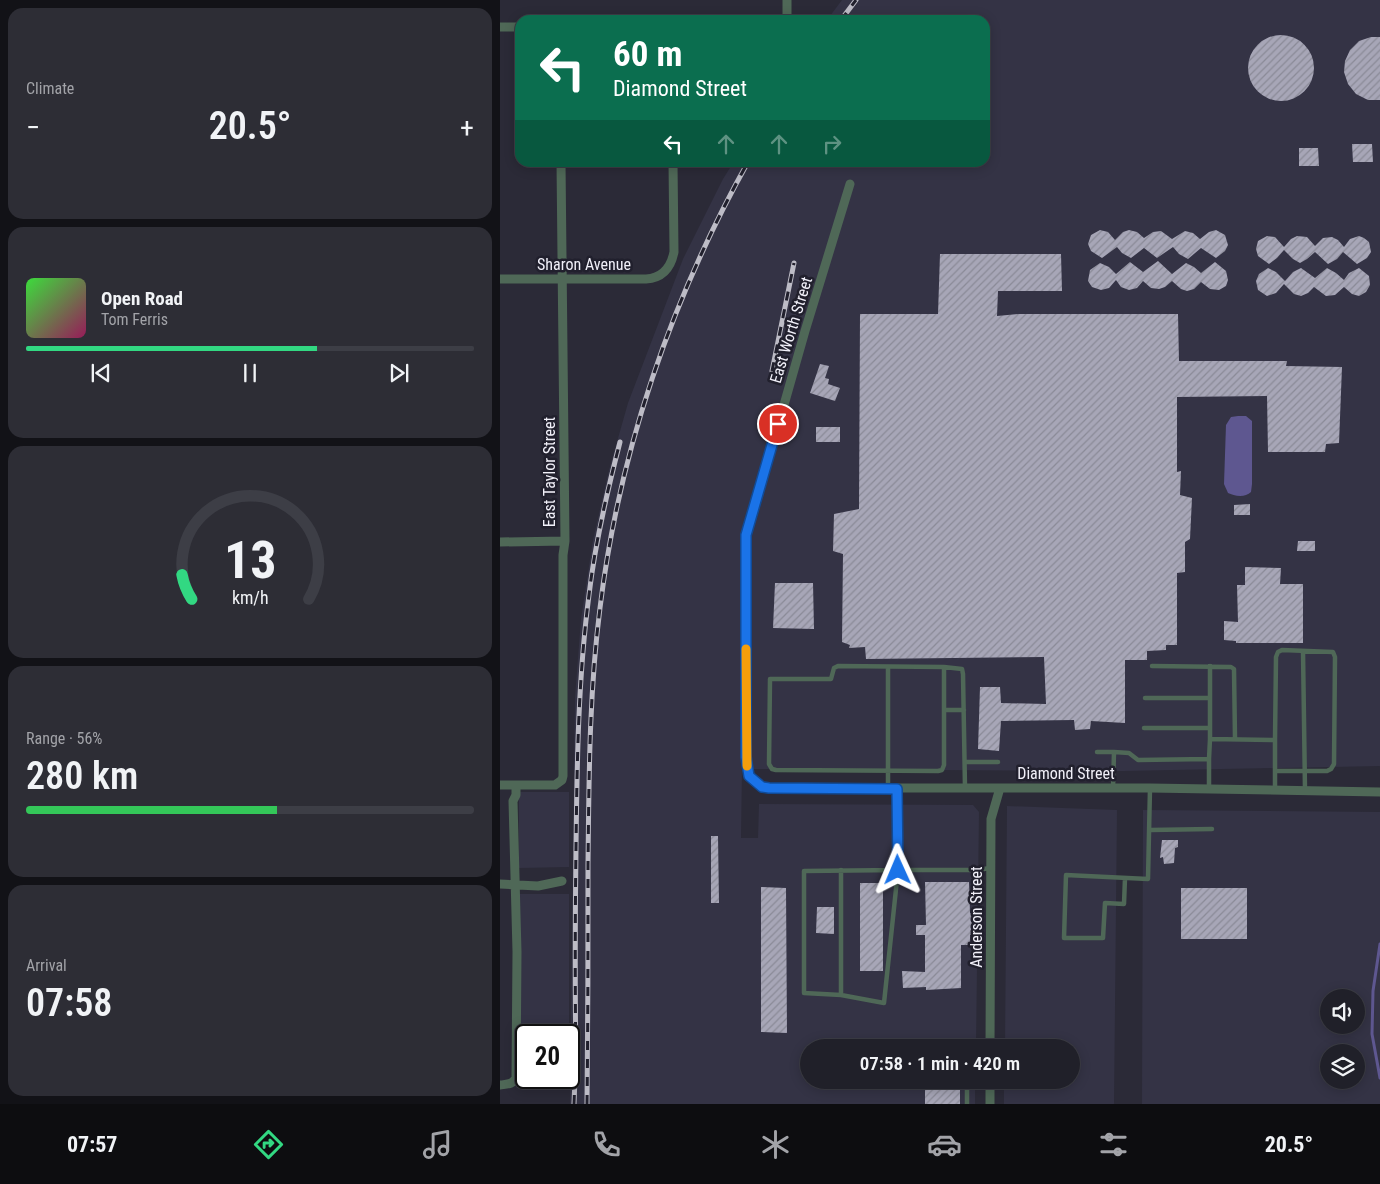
<!DOCTYPE html>
<meta charset="utf-8">
<style>
:root{--surface:#202029;--page:#2d2d35;--text:#f1f3f6;--muted:#a2a3a8;--line:#3d3e46;--accent:#32d882}
body{margin:0;font-family:"Roboto Condensed",sans-serif;background:var(--page);color:var(--text);height:100vh;display:flex;flex-direction:column;font-size:19px;white-space:nowrap}
*{box-sizing:border-box;margin:0}
p{font-size:16px;color:var(--muted)}
.icon{flex:none;width:28px;height:28px;fill:none;stroke:currentColor;stroke-width:2;stroke-linecap:round;stroke-linejoin:round}
.map{position:relative;flex:1;overflow:hidden}
.drawer{display:flex;flex-direction:column;gap:8px;padding:8px;background:#121217;width:500px}
.drawer>*{flex:none}
.top-card{position:absolute;left:15px;top:15px;width:475px;height:152px;border-radius:15px;box-shadow:0 2px 12px #0003,0 0 0 1px var(--line);background:#0b6e4f;color:#fff;overflow:hidden}
.tools{position:absolute;left:820px;top:989px;display:grid;gap:10px}
.tools a{display:grid;place-items:center;width:45px;height:45px;border-radius:50%;background:var(--surface);box-shadow:0 2px 12px #0003,0 0 0 1px var(--line);font-size:25px}
.speed{position:absolute;left:15px;top:1024px;display:flex;gap:10px;font-size:25px;font-weight:700;text-align:center}
.speed>*{display:grid;place-content:center;width:65px;height:65px;border-radius:50%;background:var(--surface);box-shadow:0 2px 12px #0003,0 0 0 1px var(--line);line-height:1}
.speed .limit{border:2px solid #111;border-radius:8px;background:#fff;color:#111}
.pin{position:absolute;display:grid;place-items:center;width:42px;height:42px;color:#fff;margin:-21px;border:2px solid #fff;border-radius:50%;box-shadow:0 1px 5px #0007}
.me{position:absolute;width:55px;margin:-28px;rotate:359deg;stroke-linejoin:round;filter:drop-shadow(0 0 4px #0008)}
.turn{display:flex;align-items:center;gap:18px;height:105px;padding:0 15px;font-size:22px}
.turn .icon{width:65px;height:65px;stroke-width:2.5}
.turn b{display:block;font-size:35px;line-height:42px}
.lanes{display:flex;align-items:center;height:48px;padding:0 15px;background:#0003;justify-content:center;gap:25px;direction:ltr}
.lanes .off{opacity:.35}
.big{font-size:38px;font-weight:600;line-height:1.1}
.drawer .tile{flex:1;display:flex;flex-direction:column;justify-content:center;gap:8px;min-width:0;padding:0 18px;border-radius:15px;background:var(--page)}
.drawer .dial{align-items:center;gap:0}
.dial svg{height:130px;overflow:visible;fill:none;stroke:var(--line);stroke-width:7;stroke-linecap:round;text-anchor:middle}
.dial text{fill:var(--text);stroke:none}
.song{display:flex;align-items:center;gap:15px}
.cover{width:60px;height:60px;border-radius:8px;background:linear-gradient(135deg,hsl(120 70% 55%),hsl(330 70% 35%))}
.played{height:5px;border-radius:2px;background:linear-gradient(90deg,var(--accent) 65%,var(--line) 65%)}
.keys{display:flex;justify-content:space-around;direction:ltr}
.heat{display:flex;justify-content:space-between;align-items:center;font-size:28px;direction:ltr}
.charge{height:8px;border-radius:4px;background:linear-gradient(90deg,#34c759 56%,var(--line) 0)}
.trip{position:absolute;left:300px;top:1039px;width:280px;height:50px;border-radius:25px;background:var(--surface);box-shadow:0 2px 12px #0003,0 0 0 1px var(--line);font-weight:600;line-height:50px;text-align:center}
.tabs{display:flex;height:80px;justify-content:space-around;align-items:center;background:#0d0d10;color:var(--muted)}
.tabs .icon{width:35px;height:35px}
.tabs .on{color:var(--accent)}
.tabs b{font-size:22px;color:var(--text)}
main{display:flex;flex:1;min-height:0}
.map>svg:first-child{display:block}
.built{fill:#343345;fill-rule:evenodd}
.water{fill:#5e5790}
.lines{fill:none;stroke-linecap:round;stroke-linejoin:round}
.stream{stroke:#5e5790;stroke-width:3}
.building{fill:url(#building-hatch)}
.lane{stroke:#4f6857;stroke-width:4.5}
.street{stroke:#4f6857;stroke-width:9}
.rail-casing{stroke:#bdbcc6;stroke-width:5}
.rail{stroke:#21202d;stroke-width:3;stroke-dasharray:9;stroke-linecap:butt}
.route-casing{stroke:#114b97;stroke-width:12}
.route{stroke:#1a73e8;stroke-width:9}
.slow{stroke:#f59e0b;stroke-width:9}
.labels{text-anchor:middle;dominant-baseline:central;stroke-width:5;stroke-linejoin:round;paint-order:stroke}
.street-label{font-size:16px;fill:#f1f0f9;stroke:#21202d}
</style>
<main>
<section class="drawer">
<div class="tile"><p>Climate</p>
<div class="heat"><a>−</a><b class="big">20.5°</b><a>+</a></div>
</div>
<div class="tile">
<div class="song"><i class="cover"></i><div><b>Open Road</b><p>Tom Ferris</p></div></div>
<div class="played"></div>
<div class="keys"><svg class="icon" aria-label="previous" viewBox="0 0 24 24"><path d="M18 5L8 12l10 7zM5 5v14"/></svg><svg class="icon" aria-label="pause" viewBox="0 0 24 24"><path d="M8 5v14M16 5v14"/></svg><svg class="icon" aria-label="next" viewBox="0 0 24 24"><path d="M6 5l10 7-10 7zM19 5v14"/></svg></div>
</div>
<div class="tile dial"><svg viewBox="0 0 100 80">
<path d="M14 69A42 42 0 1 1 86 69"/>
<path d="M14 69A42 42 0 0 1 8 54" stroke="#32d882"/>
<text x="50" y="56" font-size="32" font-weight="700">13</text>
<text x="50" y="72" font-size="11">km/h</text>
</svg></div>
<div class="tile"><p>Range · 56%</p><b class="big">280 km</b><div class="charge"></div></div>
<div class="tile"><p>Arrival</p><b class="big">07:58</b></div>
</section>
<div class="map">
<svg width="880" height="1104" viewBox="0 0 880 1104">
<defs>
<pattern id="building-hatch" width="6" height="6" patternUnits="userSpaceOnUse" patternTransform="scale(1.25)"><rect width="6" height="6" fill="#a7a6b7"/><path d="M-1 1l2-2M0 6l6-6M5 7l2-2" fill="none" stroke="#8a8a97"/></pattern>
</defs>
<rect width="100%" height="100%" fill="#2b2a37"/>
<!-- built -->
<path class="built" d="M342,0H880V766L623,771L242,769L241,838H258L259,804L473,805L479,812L476,1047L309,1048V1080H475V1104H70L75,697L81,619L93,540L109,470L128,403L183,259L223,179L233,163L485,162V20H327Z
M19,792H69V867L19,868Z
M507,806L617,810L614,1104H504V1080H571V1048L505,1047Z
M643,810L880,812V1104H642ZM829,998H856V1025H829ZM829,1052H856V1080H829Z
M20,894H69V1070V1035H26V1070H21Z"/>
<!-- water -->
<path class="water" d="M738,416H746L752,421V484L751,492C745,498 734,496 728,493L724,484L726,425L731,417Z"/>
<g class="lines">
<!-- stream -->
<path class="stream" d="M880,944L873,991L872,1034L880,1078"/>
</g>
<!-- building -->
<path class="building" d="M748 68a33 33 0 1 1 66 0a33 33 0 1 1-66 0Z
M871,37H880V100H868L856,94L848,84L844,72L845,61L850,50L859,41Z
M852,144H872L873,162H853Z
M799,148H818L819,166H799Z
M600,230L608,232L615,240L623,232L629,230L637,232L644,238L653,232L661,231L672,239L685,231L693,233L700,239L709,232L716,230L725,235L728,245L725,251L716,258L701,248L688,259L679,254L673,247L657,258L644,248L631,258L622,253L617,247L602,258L591,251L588,244L591,235Z
M767,236L775,237L784,247L791,239L797,236L807,237L815,246L823,238L832,237L838,240L844,247L850,239L859,236L864,238L869,242L871,252L867,258L857,264L843,252L837,259L828,264L815,252L807,259L800,263L793,259L784,250L777,258L769,264L758,256L756,249L758,241Z
M440,254H561L562,291H498L497,316L519,314H678L679,361H787L786,366L842,367L839,443L826,444L825,452H768L767,396L677,397V472L681,471L680,495L692,498L690,539L685,542V572L677,573V645H666V650L647,651V660H625V723L591,721L590,729L575,730L574,720L501,721L499,751L478,749L480,687H500L501,703L546,704L544,657L366,659L365,647L349,648L350,645L342,642L343,554L333,551L334,514L359,509L360,314H438Z
M658,261L672,274L686,263L694,267L701,273L715,262L726,271L728,280L726,286L719,290L710,289L701,282L694,289L687,291L681,289L672,281L665,287L659,289L651,288L643,281L637,288L629,290L621,287L616,280L609,288L601,290L592,287L588,281L590,270L600,263L609,267L616,274L630,262L643,272Z
M768,268L776,272L785,281L793,272L801,268L815,278L827,268L836,273L844,280L849,273L859,268L869,276L870,285L866,292L859,296L852,294L844,287L835,295L826,296L814,287L808,293L801,296L794,294L784,284L776,293L767,296L758,290L756,281L759,274Z
M320,364L329,366L325,378L329,379L328,384L340,388L335,401L310,393Z
M316,427H340V442H316Z
M750,504V515H734V505Z
M798,541H815V551H797Z
M745,567L781,568L780,584H803V643H736V641L724,640V621L738,622L737,585H745Z
M275,583H313L314,629L273,628Z
M211,836H218L219,903H211Z
M662,840H678V847L675,848L674,863L664,864L663,857L660,858Z
M425,882H469L470,913H478V935H470V945H461V988L426,990V987L403,988L402,971L425,972V935H416V925H426Z
M360,883H383V971H360Z
M261,887L286,888L287,1033L261,1032Z
M681,888H747V939H681Z
M317,907H334V934L316,933Z
M425,1082H460V1104H425Z"/>
<g class="lines">
<!-- lane -->
<path class="lane" d="M803,651L805,790
M652,666L731,667L734,669L735,739
M710,666V739
M388,667V789
M444,667V765L442,770L438,771L276,770L272,769L269,764L270,679H331L334,668L338,666L444,667L462,669L463,674L465,788
M645,698H710
M444,710H464
M644,728H710
M597,752H614
M709,759V789
M465,762H498
M613,788L614,752L629,753L638,760L709,759L710,739L775,740V771H827L831,769L834,764L835,657L833,652L782,650L778,652L776,657L775,740
M397,789L398,870H476L491,868
M775,789V771
M650,830L712,829
M625,878L624,904L605,903L603,938H564L566,875L648,879L650,788
M341,995L304,993V871L398,870L384,1003L341,995V870
M467,1104V1080"/>
<!-- street -->
<path class="street" d="M287,0V20
M0,27H20
M350,184L305,331L247,535L246,757L249,776L262,787L269,788H650L880,792
M0,279H146C163,278 171,267 174,252L173,162
M0,542L65,541
M0,785H55L62,780L63,776V555L65,541L61,162
M0,884L38,886L62,881
M490,1048L491,819L500,788
M0,1085C7,1084 13,1085 16,1077L17,952L13,801L16,795V785
M490,1104V1080"/>
<defs>
<path id="rail" d="M341,20L356,0
M272,371L294,263
M76,1067C75,994 75,921 76,848C77,763 78,679 89,595C95,543 107,492 120,442
M74,1104L75,1078
M87,1104C88,1024 88,945 88,865C89,779 89,694 100,608C119,452 171,300 248,162"/>
</defs>
<!-- rail casing -->
<use href="#rail" class="rail-casing"/>
<!-- rail -->
<use href="#rail" class="rail"/>
</g>
<g class="lines">
<defs>
<path id="route" d="M278,424L246,535V757L249,776L262,787L269,788L397,789L398,870"/>
</defs>
<!-- route casing -->
<use href="#route" class="route-casing"/>
<!-- route -->
<use href="#route" class="route"/>
<!-- slow -->
<path class="slow" d="M246,649L247,766"/>
</g>
<g class="labels">
<!-- street labels -->
<g class="street-label">
<text x="84" y="264">Sharon Avenue</text>
<text transform="translate(291 330) rotate(-73)">East Worth Street</text>
<text transform="translate(49 472) rotate(-90)">East Taylor Street</text>
<text x="566" y="773">Diamond Street</text>
<text transform="translate(476 917) rotate(-90)">Anderson Street</text>
</g>
</g>
</svg>
<div class="tools">
<a><svg class="icon" aria-label="sound" viewBox="0 0 24 24"><path d="M4 9h4l5-4v14l-5-4H4zM17 9q2 3 0 6"/></svg></a>
<a><svg class="icon" aria-label="layers" viewBox="0 0 24 24"><path d="M12 4l9 5-9 5-9-5zM3 14l9 5 9-5"/></svg></a>
</div>
<div class="speed"><div class="limit">20</div></div>
<div class="pin" style="left:278px;top:424px;background:#d93025"><svg class="icon" aria-label="arrive" viewBox="0 0 24 24"><path d="M6 21V4h12l-3 4 3 4H6"/></svg></div>
<svg class="me" style="left:398px;top:870px" viewBox="-20 -20 40 40"><path d="M0-17L14 15 0 8-14 15z" fill="#1a73e8" stroke="#fff" stroke-width="4"/></svg>
<div class="trip">07:58 · 1 min · 420 m</div>
<div class="top-card">
<div class="turn"><svg class="icon" aria-label="left" viewBox="0 0 24 24"><path d="M17 20v-9H6M10 6l-5 5 5 5"/></svg><div><b>60 m</b>Diamond Street</div></div>
<div class="lanes"><svg class="icon" aria-label="left" viewBox="0 0 24 24"><path d="M17 20v-9H6M10 6l-5 5 5 5"/></svg><svg class="icon off" aria-label="ahead" viewBox="0 0 24 24"><path d="M12 20V5M6 11l6-6 6 6"/></svg><svg class="icon off" aria-label="ahead" viewBox="0 0 24 24"><path d="M12 20V5M6 11l6-6 6 6"/></svg><svg class="icon off" aria-label="right" viewBox="0 0 24 24"><path d="M7 20v-9h11M14 6l5 5-5 5"/></svg></div>
</div>
</div>
</main>
<nav class="tabs">
<b>07:57</b>
<svg class="icon on" aria-label="directions" viewBox="0 0 24 24"><path d="M12 3l9 9-9 9-9-9zM9 14v-3h6M13 9l2 2-2 2"/></svg>
<svg class="icon" aria-label="music" viewBox="0 0 24 24"><path d="M9 18V5l10-2v13"/><circle cx="6" cy="18" r="3"/><circle cx="16" cy="16" r="3"/></svg>
<svg class="icon" aria-label="phone" viewBox="0 0 24 24"><path d="M5 4h4l2 5-3 2q2 4 5 5l2-3 5 2v4C11 20 4 13 5 4z"/></svg>
<svg class="icon" aria-label="climate" viewBox="0 0 24 24"><path d="M12 3v18M4 7l16 10M4 17L20 7"/></svg>
<svg class="icon" aria-label="car" viewBox="0 0 24 24"><path d="M5 17H2v-5l4-1 3-4h7l3 4 3 1v5h-3M9 17h6M6 11h13"/><circle cx="7" cy="17" r="2"/><circle cx="17" cy="17" r="2"/></svg>
<svg class="icon" aria-label="filters" viewBox="0 0 24 24"><path d="M4 7h16M4 17h16"/><circle cx="9" cy="7" r="2"/><circle cx="15" cy="17" r="2"/></svg>
<b>20.5°</b>
</nav>
